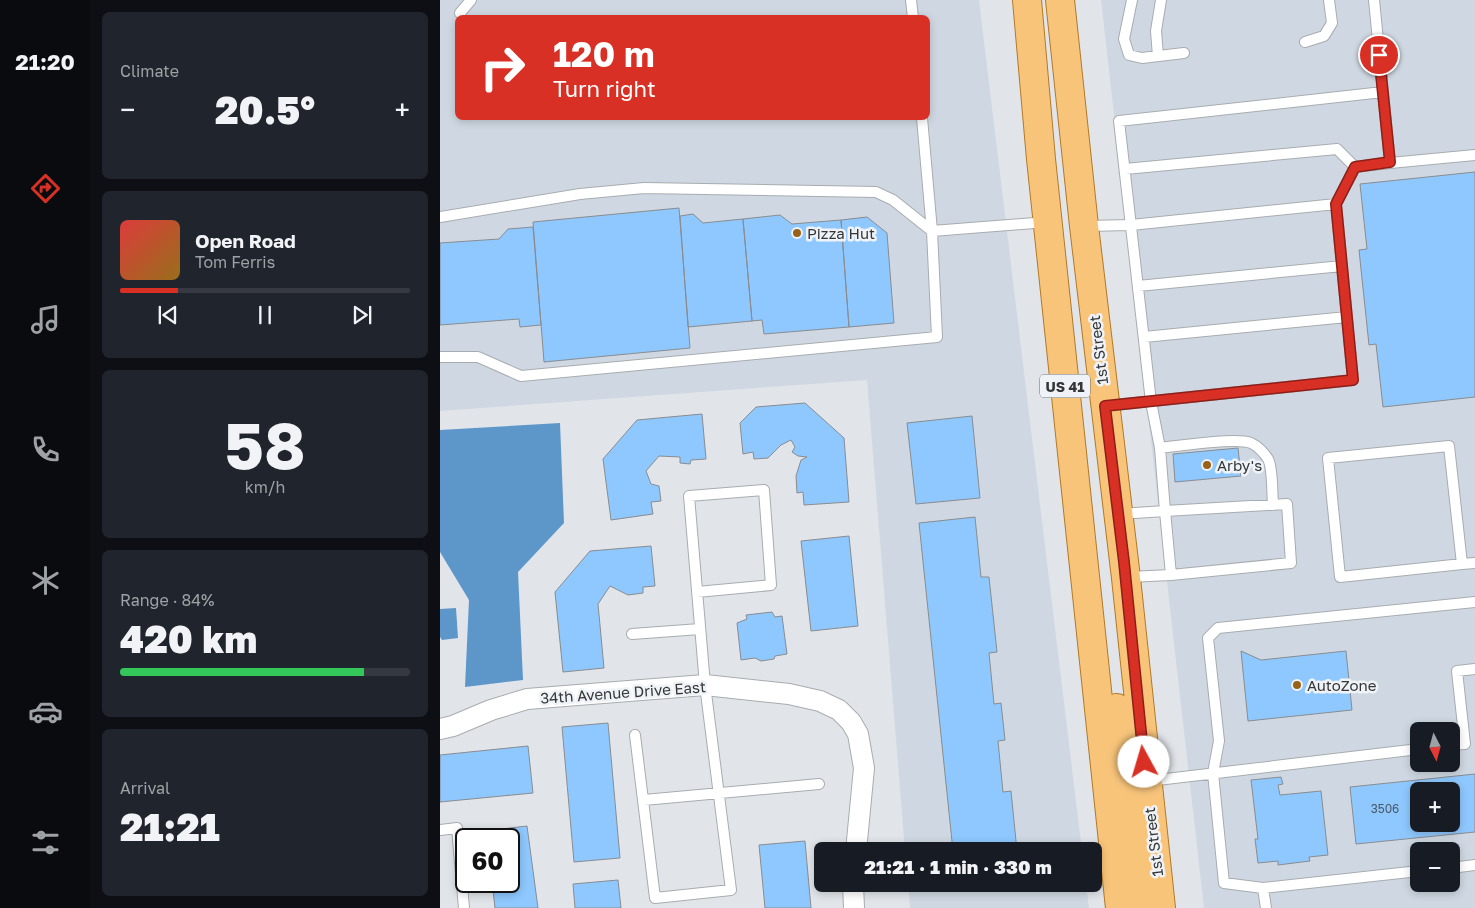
<!DOCTYPE html>
<meta charset="utf-8">
<style>
:root{--surface:#171b24;--page:#20242c;--text:#f1f3f6;--muted:#9ea1a6;--line:#363941;--accent:#d93025}
body{margin:0;font-family:"Golos Text",sans-serif;background:var(--page);color:var(--text);height:100vh;display:flex;flex-direction:column;font-size:19px;white-space:nowrap}
*{box-sizing:border-box;margin:0}
p{font-size:16px;color:var(--muted)}
.icon{flex:none;width:28px;height:28px;fill:none;stroke:currentColor;stroke-width:2;stroke-linecap:round;stroke-linejoin:round}
.map{position:relative;flex:1;overflow:hidden}
.details{display:flex;flex-direction:column;gap:12px;padding:12px;background:#0d0f14;width:350px}
.details>*{flex:none}
.top-card{position:absolute;left:15px;top:15px;width:475px;height:105px;border-radius:8px;box-shadow:0 2px 8px #0003;background:#d93025;color:#fff;overflow:hidden}
.needle{width:32px;rotate:174deg}
.controls{position:absolute;left:970px;top:722px;display:grid;gap:10px}
.controls a{display:grid;place-items:center;width:50px;height:50px;border-radius:8px;background:var(--surface);box-shadow:0 2px 8px #0003;font-size:25px}
.speed{position:absolute;left:15px;top:828px;display:flex;gap:10px;font-size:25px;font-weight:700;text-align:center}
.speed>*{display:grid;place-content:center;width:65px;height:65px;border-radius:50%;background:var(--surface);box-shadow:0 2px 8px #0003;line-height:1}
.speed .limit{border:2px solid #111;border-radius:8px;background:#fff;color:#111}
.pin{position:absolute;display:grid;place-items:center;width:42px;height:42px;color:#fff;margin:-21px;border:2px solid #fff;border-radius:50%;box-shadow:0 1px 5px #0007}
.me{position:absolute;width:55px;margin:-28px;rotate:354deg;stroke-linejoin:round;filter:drop-shadow(0 0 4px #0008)}
.turn{display:flex;align-items:center;gap:18px;height:105px;padding:0 15px;font-size:22px}
.turn .icon{width:65px;height:65px;stroke-width:2.5}
.turn b{display:block;font-size:35px;line-height:42px}
.big{font-size:38px;font-weight:800;line-height:1.1}
.details .widget{flex:1;display:flex;flex-direction:column;justify-content:center;gap:8px;min-width:0;padding:0 18px;border-radius:8px;background:var(--page)}
.details .dial{align-items:center;gap:0}
.dial b{font-size:65px;line-height:1}
.song{display:flex;align-items:center;gap:15px}
.cover{width:60px;height:60px;border-radius:8px;background:linear-gradient(135deg,hsl(0 70% 55%),hsl(40 70% 35%))}
.played{height:5px;border-radius:2px;background:linear-gradient(90deg,var(--accent) 20%,var(--line) 20%)}
.keys{display:flex;justify-content:space-around;direction:ltr}
.heat{display:flex;justify-content:space-between;align-items:center;font-size:28px;direction:ltr}
.charge{height:8px;border-radius:4px;background:linear-gradient(90deg,#34c759 84%,var(--line) 0)}
.trip{position:absolute;left:374px;top:842px;width:288px;height:50px;border-radius:8px;background:var(--surface);box-shadow:0 2px 8px #0003;font-weight:800;line-height:50px;text-align:center}
main{display:flex;flex:1;min-height:0}
.tab-bar{display:flex;flex-direction:column;width:90px;justify-content:space-around;align-items:center;background:#090b0e;color:var(--muted)}
.tab-bar .icon{width:35px;height:35px}
.tab-bar .selected{color:var(--accent)}
.tab-bar b{font-size:22px;color:var(--text)}
.map>svg:first-child{display:block}
.built{fill:#cfd8e2;fill-rule:evenodd}
.water{fill:#5d96c9}
.building{fill:#8ec8fe;stroke:#898c90;fill-rule:evenodd}
.lines{fill:none;stroke-linecap:round;stroke-linejoin:round}
.lane-casing{stroke:#a8acb0;stroke-width:12}
.street-casing{stroke:#a8acb0;stroke-width:22}
.primary-casing{stroke:#b17929;stroke-width:30}
.lane{stroke:#fff;stroke-width:10}
.street{stroke:#fff;stroke-width:20}
.primary{stroke:#f8c47a;stroke-width:28}
.route-casing{stroke:#8d1f18;stroke-width:12}
.route{stroke:#d93025;stroke-width:9}
.poi-dot{fill:#98621a;stroke:#eff3f7;stroke-width:2}
.labels{text-anchor:middle;dominant-baseline:central;stroke-width:5;stroke-linejoin:round;paint-order:stroke}
.number-label{font-size:12px;fill:#4a5a69}
.shield{fill:#eff3f7;stroke:#6c6f71;stroke-width:1}
.shield-label{font-size:14px;font-weight:bold;fill:#343637}
.poi-label{font-size:15px;fill:#343637;stroke:#eff3f7;text-anchor:start}
.street-label{font-size:15px;fill:#343637;stroke:#eff3f7}
</style>
<main>
<nav class="tab-bar">
<b>21:20</b>
<svg class="icon selected" aria-label="directions" viewBox="0 0 24 24"><path d="M12 3l9 9-9 9-9-9zM9 14v-3h6M13 9l2 2-2 2"/></svg>
<svg class="icon" aria-label="music" viewBox="0 0 24 24"><path d="M9 18V5l10-2v13"/><circle cx="6" cy="18" r="3"/><circle cx="16" cy="16" r="3"/></svg>
<svg class="icon" aria-label="phone" viewBox="0 0 24 24"><path d="M5 4h4l2 5-3 2q2 4 5 5l2-3 5 2v4C11 20 4 13 5 4z"/></svg>
<svg class="icon" aria-label="climate" viewBox="0 0 24 24"><path d="M12 3v18M4 7l16 10M4 17L20 7"/></svg>
<svg class="icon" aria-label="car" viewBox="0 0 24 24"><path d="M5 17H2v-5l4-1 3-4h7l3 4 3 1v5h-3M9 17h6M6 11h13"/><circle cx="7" cy="17" r="2"/><circle cx="17" cy="17" r="2"/></svg>
<svg class="icon" aria-label="filters" viewBox="0 0 24 24"><path d="M4 7h16M4 17h16"/><circle cx="9" cy="7" r="2"/><circle cx="15" cy="17" r="2"/></svg>
</nav>
<section class="details">
<div class="widget"><p>Climate</p>
<div class="heat"><a>−</a><b class="big">20.5°</b><a>+</a></div>
</div>
<div class="widget">
<div class="song"><i class="cover"></i><div><b>Open Road</b><p>Tom Ferris</p></div></div>
<div class="played"></div>
<div class="keys"><svg class="icon" aria-label="previous" viewBox="0 0 24 24"><path d="M18 5L8 12l10 7zM5 5v14"/></svg><svg class="icon" aria-label="pause" viewBox="0 0 24 24"><path d="M8 5v14M16 5v14"/></svg><svg class="icon" aria-label="next" viewBox="0 0 24 24"><path d="M6 5l10 7-10 7zM19 5v14"/></svg></div>
</div>
<div class="widget dial"><b>58</b><p>km/h</p></div>
<div class="widget"><p>Range · 84%</p><b class="big">420 km</b><div class="charge"></div></div>
<div class="widget"><p>Arrival</p><b class="big">21:21</b></div>
</section>
<div class="map">
<svg width="1035" height="908" viewBox="0 0 1035 908">
<rect width="100%" height="100%" fill="#e1e5e9"/>
<!-- built -->
<path class="built" d="M0,0H539L642,851H465L427,380L0,411ZM18,18H488V118H18Z
M661,0H1035V908H764ZM979,731H1011V764H979ZM979,791H1011V824H979ZM979,851H1011V884H979Z
M468,884H646L649,908H470Z"/>
<!-- water -->
<path class="water" d="M120,423L124,523L78,572L83,680L25,687L29,600L0,552V430Z
M16,608L18,638L2,640L0,637V609Z"/>
<!-- building -->
<path class="building" d="M1035,172V397L943,407L936,344L929,345L919,250L927,249L920,184Z
M239,208L250,348L104,362L93,222Z
M253,214L263,223L303,219L312,321L248,327L240,216Z
M340,215L352,224L401,220L409,327L324,334L322,320L312,321L303,219Z
M427,217L447,233L454,323L409,327L401,220Z
M93,227L101,325L80,327L79,319L0,325V243L59,239L68,229Z
M365,403L404,438L409,502L364,505L363,492L357,493L356,476L361,460L367,457L358,456L352,452L355,447L351,440L341,445L328,458L314,459L313,452L303,454L300,423L316,407Z
M262,414L266,459L251,460L250,464L240,463V457L219,456L206,471L211,484L219,486L221,501L211,502L213,514L171,520L163,459L197,420Z
M532,416L540,498L476,504L467,423Z
M798,448L801,476L735,482L733,454Z
M535,517L541,577H549L557,652L549,653L554,704L561,703L565,740L558,741L563,792L571,791L577,851H513L479,523Z
M409,536L418,626L371,631L361,541Z
M211,546L215,586L203,587V593L188,595L170,586L158,604L164,668L123,672L115,592L150,551Z
M332,612L335,617L342,616L347,654L335,656L334,659L321,661L315,658L301,660L297,623L307,619L306,615Z
M801,651L821,660L906,651L912,710L808,721Z
M168,723L180,858L134,862L122,727Z
M88,746L93,793L0,802V755Z
M1035,774V832L916,844L910,787ZM979,791H1011V824H979Z
M841,777L843,784L838,785L840,795L881,791L888,855L869,857L870,861L838,865V861L818,863L815,839H818L811,780Z
M87,826L98,908H55L52,881H69V839H46L45,831Z
M365,841L371,908H325L319,845Z
M178,880L181,908H135L133,884Z"/>
<g class="lines">
<defs>
<path id="lane" d="M471,0L473,18
M692,0L684,39L689,55L702,58L744,53
M934,0L950,163L1035,155
M20,13L31,0
M865,42L884,36L892,23L889,0
M718,56L716,31L721,0
M482,118L492,231L607,222
M685,169L897,149L915,167
M0,217L140,194L204,188L436,192L453,200L492,231L497,337L81,376L38,357H0
M645,226L691,225L896,204L915,167L950,163
M698,286L902,266
M704,337L907,317
M665,406L913,380L896,204
M720,448C739,446 795,437 811,443C818,446 825,454 828,459C833,468 832,494 833,505
M680,514L725,511L731,575L851,563L847,504L725,511L720,448L711,402L679,121L943,92
M1022,564L1009,446L888,458L900,577L1022,564L1035,563
M688,577L731,575
M192,634L260,629
M195,735L215,898L291,890L265,685L249,496L324,490L331,585L257,592
M1011,745L1025,744L1017,671L1035,669
M709,781L979,749
M204,800L379,784
M0,830L17,828L24,908
M1011,868L1035,865
M823,888L784,883L773,773L779,741L768,638L778,628L1035,602
M826,908L823,888L979,871"/>
<path id="street" d="M0,729L13,726L51,710L87,699L265,685L349,694L380,701L399,710L411,722L418,734L424,768L416,851
M413,884L414,908"/>
<path id="primary" d="M587,0L601,159L680,908
M620,0L644,226L686,578L721,908
M677,708L701,908"/>
</defs>
<!-- lane casing -->
<use href="#lane" class="lane-casing"/>
<!-- street casing -->
<use href="#street" class="street-casing"/>
<!-- primary casing -->
<use href="#primary" class="primary-casing"/>
<!-- lane -->
<use href="#lane" class="lane"/>
<!-- street -->
<use href="#street" class="street"/>
<!-- primary -->
<use href="#primary" class="primary"/>
</g>
<g class="lines">
<defs>
<path id="route" d="M704,762L684,562L665,406L913,380L896,204L915,167L950,162L939,55"/>
</defs>
<!-- route casing -->
<use href="#route" class="route-casing"/>
<!-- route -->
<use href="#route" class="route"/>
</g>
<!-- markers -->
<g class="poi-dot">
<circle cx="357" cy="233" r="5"/>
<circle cx="767" cy="465" r="5"/>
<circle cx="857" cy="685" r="5"/>
</g>
<g class="labels">
<!-- number labels -->
<g class="number-label">
<text x="945" y="808">3506</text>
</g>
<!-- shield labels -->
<rect class="shield" x="600" y="374.5" width="50" height="23" rx="4"/>
<g class="shield-label">
<text x="625" y="386">US 41</text>
</g>
<!-- poi labels -->
<g class="poi-label">
<text x="367" y="233">Pizza Hut</text>
<text x="777" y="465">Arby's</text>
<text x="867" y="685">AutoZone</text>
</g>
<!-- street labels -->
<g class="street-label">
<text transform="translate(658 350) rotate(-97)">1st Street</text>
<text transform="translate(183 692) rotate(-4)">34th Avenue Drive East</text>
<text transform="translate(713 842) rotate(-97)">1st Street</text>
</g>
</g>
</svg>
<div class="controls">
<a><svg class="needle" viewBox="-14 -14 28 28"><path d="M0-13l5 13h-10z" fill="#e53935"/><path d="M0 13l5-13h-10z" fill="#9ea1a6"/></svg></a>
<a>+</a>
<a>−</a>
</div>
<div class="speed"><div class="limit">60</div></div>
<div class="pin" style="left:939px;top:55px;background:#d93025"><svg class="icon" aria-label="arrive" viewBox="0 0 24 24"><path d="M6 21V4h12l-3 4 3 4H6"/></svg></div>
<svg class="me" style="left:704px;top:762px" viewBox="-20 -20 40 40"><circle r="19" fill="#fff"/><path d="M0-13L10 11 0 6-10 11z" fill="#d93025"/></svg>
<div class="trip">21:21 · 1 min · 330 m</div>
<div class="top-card">
<div class="turn"><svg class="icon" aria-label="right" viewBox="0 0 24 24"><path d="M7 20v-9h11M14 6l5 5-5 5"/></svg><div><b>120 m</b>Turn right</div></div>
</div>
</div>
</main>
